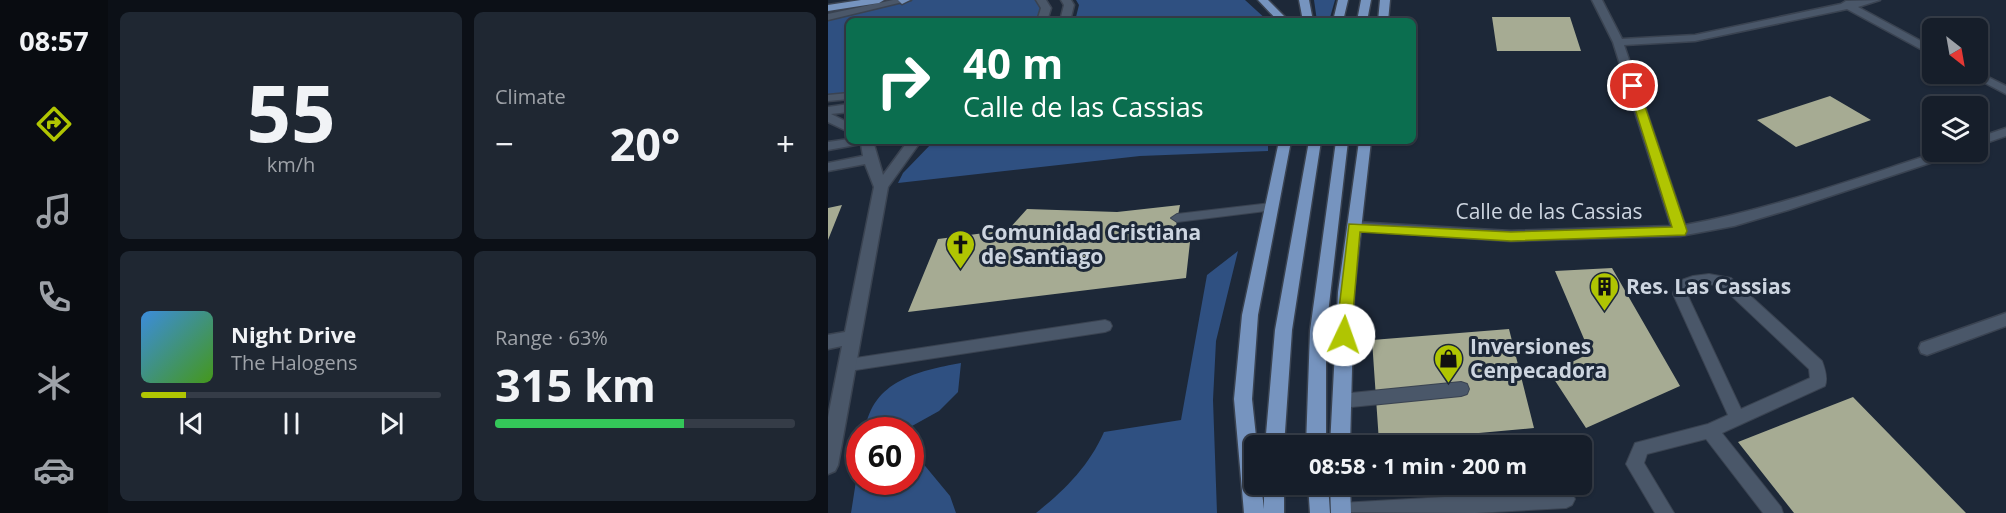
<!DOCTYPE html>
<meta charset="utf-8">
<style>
:root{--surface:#161e2a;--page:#1f2732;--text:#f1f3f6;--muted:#9ea2a8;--line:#353c47;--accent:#b0c502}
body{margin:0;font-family:"Open Sans",sans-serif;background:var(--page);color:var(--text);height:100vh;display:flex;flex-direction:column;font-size:22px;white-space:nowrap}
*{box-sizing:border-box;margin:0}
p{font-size:20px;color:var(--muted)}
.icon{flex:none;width:33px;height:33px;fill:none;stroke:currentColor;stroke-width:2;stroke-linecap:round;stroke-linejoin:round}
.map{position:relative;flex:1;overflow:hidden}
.sheet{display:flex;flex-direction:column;gap:12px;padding:12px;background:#0c1017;width:720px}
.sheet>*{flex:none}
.top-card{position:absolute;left:18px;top:18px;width:570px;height:126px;border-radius:9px;box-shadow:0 2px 4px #0004,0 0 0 2px var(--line);background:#0b6e4f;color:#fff;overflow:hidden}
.needle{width:39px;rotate:149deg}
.controls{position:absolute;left:1094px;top:18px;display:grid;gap:12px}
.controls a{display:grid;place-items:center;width:66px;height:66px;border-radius:9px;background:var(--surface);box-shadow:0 2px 4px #0004,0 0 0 2px var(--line);font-size:30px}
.speed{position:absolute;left:18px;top:417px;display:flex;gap:12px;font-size:30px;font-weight:700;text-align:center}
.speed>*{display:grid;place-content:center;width:78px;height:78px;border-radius:50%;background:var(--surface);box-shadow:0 2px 4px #0004,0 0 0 2px var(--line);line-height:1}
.speed .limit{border:9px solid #d22;background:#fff;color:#111}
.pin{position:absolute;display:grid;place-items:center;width:51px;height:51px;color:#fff;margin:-26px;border:3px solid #fff;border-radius:50%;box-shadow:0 2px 6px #0007}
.me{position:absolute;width:66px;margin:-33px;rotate:3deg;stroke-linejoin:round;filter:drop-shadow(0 0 4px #0008)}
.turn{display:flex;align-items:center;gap:21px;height:126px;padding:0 18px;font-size:27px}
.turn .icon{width:78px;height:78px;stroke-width:2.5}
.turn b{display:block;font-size:42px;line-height:51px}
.big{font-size:45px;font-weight:700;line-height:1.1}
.sheet .widget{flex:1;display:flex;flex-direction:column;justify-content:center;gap:9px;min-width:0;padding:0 21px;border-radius:9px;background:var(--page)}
.sheet .dial{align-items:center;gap:0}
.dial b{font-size:78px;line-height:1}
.song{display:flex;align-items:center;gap:18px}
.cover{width:72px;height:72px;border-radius:9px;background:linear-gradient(135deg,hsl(210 70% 55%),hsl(100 70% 35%))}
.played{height:6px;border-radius:3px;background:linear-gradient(90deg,var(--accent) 15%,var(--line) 15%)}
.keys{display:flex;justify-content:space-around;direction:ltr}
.heat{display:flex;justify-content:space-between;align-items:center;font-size:33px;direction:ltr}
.charge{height:9px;border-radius:4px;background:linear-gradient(90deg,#34c759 63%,var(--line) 0)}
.sheet .tiles{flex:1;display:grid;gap:12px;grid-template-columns:repeat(2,1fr)}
.trip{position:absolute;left:416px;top:435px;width:348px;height:60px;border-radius:9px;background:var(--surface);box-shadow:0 2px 4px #0004,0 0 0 2px var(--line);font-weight:700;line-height:60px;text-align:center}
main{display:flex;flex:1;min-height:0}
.dock{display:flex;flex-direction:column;width:108px;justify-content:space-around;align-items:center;background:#090c11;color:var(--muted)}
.dock .icon{width:42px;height:42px}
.dock .current{color:var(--accent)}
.dock b{font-size:27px;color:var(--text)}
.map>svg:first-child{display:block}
.green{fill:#2f5081}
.building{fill:#a6ab93}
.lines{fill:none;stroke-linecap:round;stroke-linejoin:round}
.lane-casing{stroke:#3a4351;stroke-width:2}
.street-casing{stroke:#3a4351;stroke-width:3}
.primary-casing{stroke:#3a4351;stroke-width:3}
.lane{fill:#4a5769;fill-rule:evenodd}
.street{fill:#4a5769;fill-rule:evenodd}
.primary{fill:#7694bf;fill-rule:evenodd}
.route{fill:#b0c502;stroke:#728001;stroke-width:1.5}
.labels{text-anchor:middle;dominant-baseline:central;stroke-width:6;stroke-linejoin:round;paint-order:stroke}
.street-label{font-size:21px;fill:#cdd5e0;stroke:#1d2838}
.poi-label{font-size:21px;font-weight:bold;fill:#cdd5e0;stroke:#1d2838;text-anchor:start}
</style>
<main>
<nav class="dock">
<b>08:57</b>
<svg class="icon current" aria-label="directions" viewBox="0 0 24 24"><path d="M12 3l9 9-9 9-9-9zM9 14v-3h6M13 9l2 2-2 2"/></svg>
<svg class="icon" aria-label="music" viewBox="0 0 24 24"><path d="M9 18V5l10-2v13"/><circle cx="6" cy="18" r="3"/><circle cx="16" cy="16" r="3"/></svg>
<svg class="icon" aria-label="phone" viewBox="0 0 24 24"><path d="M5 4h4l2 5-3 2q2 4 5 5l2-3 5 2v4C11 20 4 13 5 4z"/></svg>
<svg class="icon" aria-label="climate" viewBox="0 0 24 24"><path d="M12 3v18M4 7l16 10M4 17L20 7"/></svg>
<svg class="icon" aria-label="car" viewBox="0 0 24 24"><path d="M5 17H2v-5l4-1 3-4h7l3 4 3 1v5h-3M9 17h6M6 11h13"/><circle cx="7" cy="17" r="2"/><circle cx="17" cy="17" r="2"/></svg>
</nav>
<section class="sheet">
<div class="tiles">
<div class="widget dial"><b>55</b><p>km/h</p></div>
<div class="widget"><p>Climate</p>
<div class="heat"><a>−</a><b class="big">20°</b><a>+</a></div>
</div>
<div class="widget">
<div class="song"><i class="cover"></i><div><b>Night Drive</b><p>The Halogens</p></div></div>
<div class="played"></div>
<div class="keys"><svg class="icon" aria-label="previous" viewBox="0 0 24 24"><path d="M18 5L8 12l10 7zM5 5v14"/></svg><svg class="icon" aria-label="pause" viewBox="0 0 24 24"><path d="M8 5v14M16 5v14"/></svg><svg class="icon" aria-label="next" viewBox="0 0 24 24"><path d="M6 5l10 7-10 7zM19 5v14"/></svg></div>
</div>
<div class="widget"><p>Range · 63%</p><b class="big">315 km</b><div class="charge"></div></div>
</div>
</section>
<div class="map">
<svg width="1178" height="513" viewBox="0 0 1178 513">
<rect width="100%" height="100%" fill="#1d2838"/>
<!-- green -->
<path class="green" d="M79,0H213L214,21H21V96L0,98V17Z
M248,0H417L440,21H247L251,5Z
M486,0H507L501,21H489Z
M106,141H440V151L312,156L70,183L75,173Z
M410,251L388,341L385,400L389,513H208C237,490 261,466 276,432L353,420L379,275Z
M133,363L130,392L111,411L84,426L93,461L122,496L128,513H23L31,462L32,482H82V430H37C45,381 89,371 133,363Z"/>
<!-- building -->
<path class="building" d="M664,17H742L753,51H669Z
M1002,96L1043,120L968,147L929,120Z
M14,205L0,240V208Z
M352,205L346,236L363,233L358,278L80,312L110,239L180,230L199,209L289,212Z
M784,268L852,386L758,428L722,373L762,353L727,271Z
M681,329L706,428L551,442L544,340Z
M1025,397L1138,513H966L910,442Z"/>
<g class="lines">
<defs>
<path id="lane" d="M443,203L449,207L447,210L349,222L343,218L349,214Z
M881,274L903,278L994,361C997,369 1000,378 997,386L894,433L953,507L955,513H935L878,439L819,454L816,463L846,513H827L798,464L807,443L880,424L900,415L845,294L848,282L865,276ZM881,284L893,286L981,369L982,378L913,409L859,294L860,289Z
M277,320L282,322L284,326L282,330L277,332L21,371L15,370L13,365L15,360L21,359Z
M633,382L639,384L641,389L639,394L633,396L513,408L507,406L505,401L507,396L513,394Z
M738,490L744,493L747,499L744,505L738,508L647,513L504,512L506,506L513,503Z"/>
<path id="street" d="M65,0H83L0,20V14Z
M208,0H218L223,8L219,21H209L213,8Z
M233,0H243L246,5L242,21H232L236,5Z
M764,0H774L794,39L867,35L1013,4L1018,1L1052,0L1030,7L1104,47V54L1100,53L1019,9L867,41L796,45L857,225C944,209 1026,179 1110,152H1127L1126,155L960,210L906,226L852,236L683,241L521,230L519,227L521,224L526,222L683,231L843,226L785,42Z
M1150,72L1178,86V94L1140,74Z
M21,93V99L0,101V95Z
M21,104V112L3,114L21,123V132L0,122V107Z
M1178,128V136L1149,146V138Z
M21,139V141H45L55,175L80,141H93L60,187L10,465L7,471L0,474V417L14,346L0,349V335L17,332L46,187L37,164L0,171V163L35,156L33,144L0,150V142Z
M1178,313V326L1099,355L1093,353L1091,348L1093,343Z"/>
<path id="primary" d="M33,0H56L51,3L0,11V5Z
M70,0H82L74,4Z
M430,0H440L461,21H450Z
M471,0H481L485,21H475Z
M510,0H520L515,21H505Z
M533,0H543L539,21H529Z
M552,0H562L560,21H550Z
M451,141H463L430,315L424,399L429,446H426V484H433L436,509V484H456V513H416L406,399L414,315Z
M481,141H493L464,330L456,446H437L447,330Z
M508,141H520L498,331V446H478L482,331Z
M531,141H543L526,292L522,446H502L510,292Z
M480,484H500L502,513H482Z
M502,484H522L523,513H503Z"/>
</defs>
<!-- lane casing -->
<use href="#lane" class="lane-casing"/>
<!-- street casing -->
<use href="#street" class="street-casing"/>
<!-- primary casing -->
<use href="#primary" class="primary-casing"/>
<!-- lane -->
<use href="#lane" class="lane"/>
<!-- street -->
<use href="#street" class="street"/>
<!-- primary -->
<use href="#primary" class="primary"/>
</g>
<!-- route -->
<path class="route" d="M805,82L810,86L859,231L857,235L683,241L532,232L523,335L516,341L510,340L508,335L521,224L683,232L844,227L800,86Z"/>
<!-- icons -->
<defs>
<symbol id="church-pin" viewBox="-11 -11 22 30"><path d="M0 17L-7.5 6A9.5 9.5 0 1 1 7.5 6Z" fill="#b0c502" stroke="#1d2838"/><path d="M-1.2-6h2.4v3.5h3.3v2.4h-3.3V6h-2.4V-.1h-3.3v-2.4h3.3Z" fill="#111"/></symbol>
<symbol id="building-pin" viewBox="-11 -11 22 30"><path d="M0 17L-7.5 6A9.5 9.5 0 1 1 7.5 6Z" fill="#b0c502" stroke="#1d2838"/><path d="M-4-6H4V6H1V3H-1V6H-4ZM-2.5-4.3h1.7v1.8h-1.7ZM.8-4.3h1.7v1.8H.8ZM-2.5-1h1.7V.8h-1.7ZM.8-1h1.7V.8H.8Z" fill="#111"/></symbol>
<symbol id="shop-pin" viewBox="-11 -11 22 30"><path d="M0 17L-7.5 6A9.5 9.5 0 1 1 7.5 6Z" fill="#b0c502" stroke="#1d2838"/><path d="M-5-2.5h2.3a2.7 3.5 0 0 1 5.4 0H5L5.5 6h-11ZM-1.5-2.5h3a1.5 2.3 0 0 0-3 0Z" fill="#111"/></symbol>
</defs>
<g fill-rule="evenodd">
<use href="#church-pin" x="116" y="228" width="33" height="45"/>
<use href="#building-pin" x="760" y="270" width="33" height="45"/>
<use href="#shop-pin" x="604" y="342" width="33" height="45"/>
</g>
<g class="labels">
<!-- street labels -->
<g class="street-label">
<text x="721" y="211">Calle de las Cassias</text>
</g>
<!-- poi labels -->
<g class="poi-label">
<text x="153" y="232">Comunidad Cristiana<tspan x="153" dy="24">de Santiago</tspan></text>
<text x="798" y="286">Res. Las Cassias</text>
<text x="642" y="346">Inversiones<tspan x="642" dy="24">Cenpecadora</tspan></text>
</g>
</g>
</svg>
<div class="controls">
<a><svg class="needle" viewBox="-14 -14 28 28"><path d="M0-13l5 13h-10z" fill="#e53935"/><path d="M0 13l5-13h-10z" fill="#9ea2a8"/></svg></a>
<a><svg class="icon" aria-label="layers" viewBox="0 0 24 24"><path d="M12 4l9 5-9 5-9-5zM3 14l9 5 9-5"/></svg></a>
</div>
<div class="speed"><div class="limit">60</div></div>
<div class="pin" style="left:805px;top:86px;background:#d93025"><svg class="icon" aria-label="arrive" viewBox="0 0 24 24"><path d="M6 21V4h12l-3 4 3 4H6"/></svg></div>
<svg class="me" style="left:516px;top:335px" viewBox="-20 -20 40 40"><circle r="19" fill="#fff"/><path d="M0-13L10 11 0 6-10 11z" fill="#b0c502"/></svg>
<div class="trip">08:58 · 1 min · 200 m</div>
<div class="top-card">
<div class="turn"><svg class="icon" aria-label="right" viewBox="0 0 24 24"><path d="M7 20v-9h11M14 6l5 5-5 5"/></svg><div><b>40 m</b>Calle de las Cassias</div></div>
</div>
</div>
</main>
